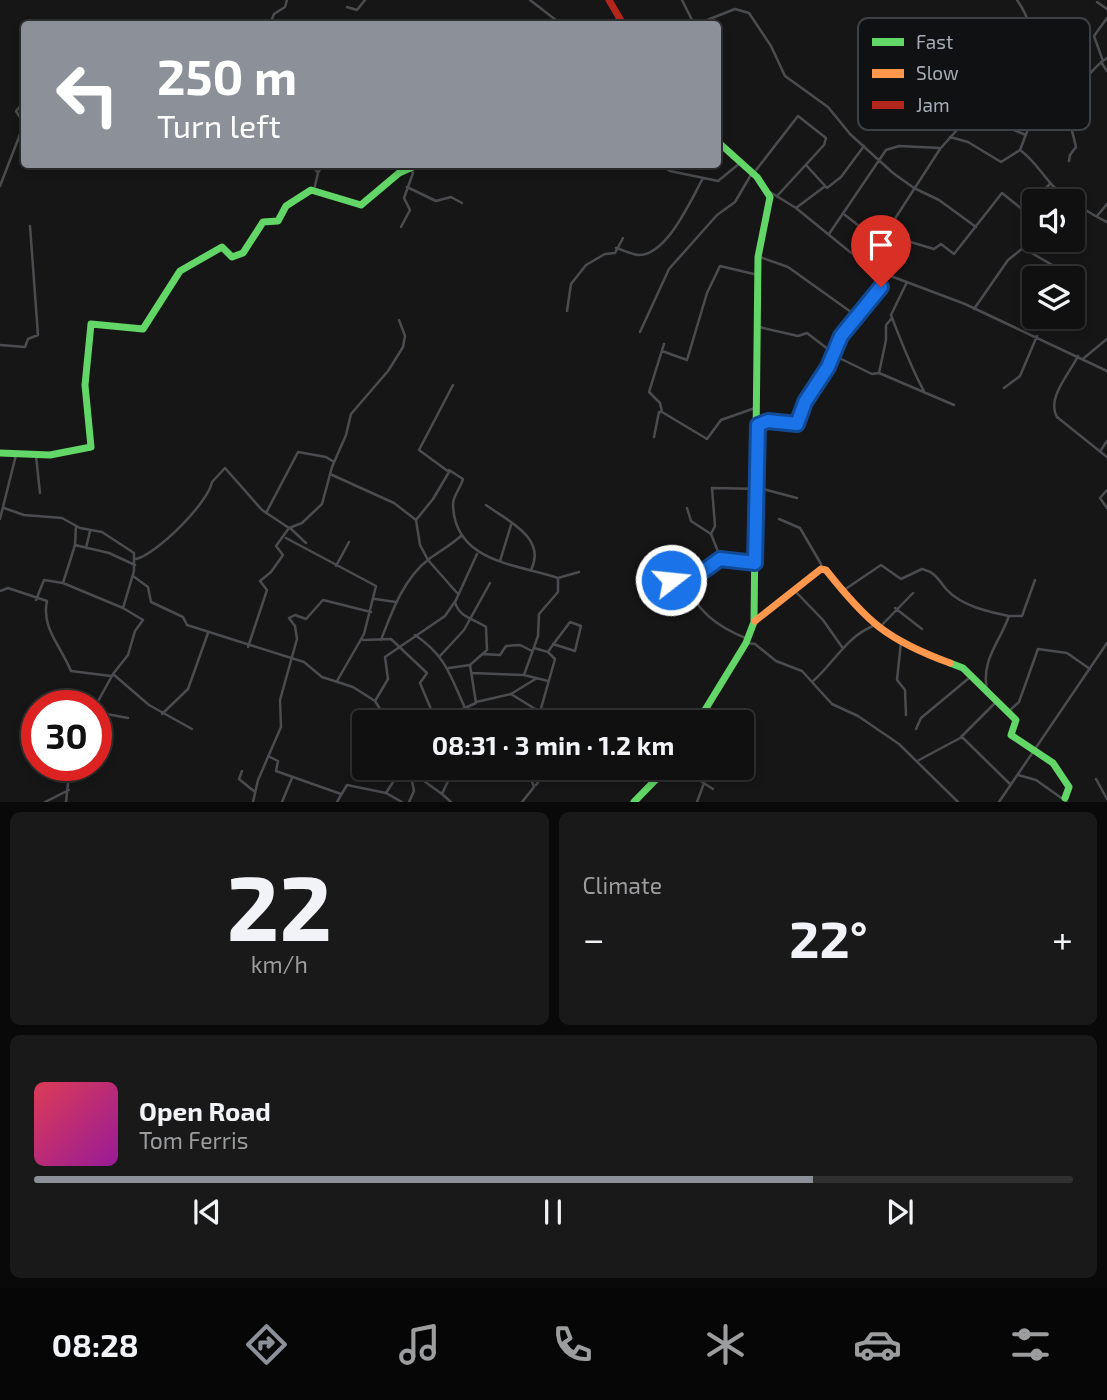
<!DOCTYPE html>
<meta charset="utf-8">
<style>
:root{--surface:#101010;--page:#191919;--text:#f1f3f6;--muted:#9c9d9f;--line:#303030;--accent:#8c9099}
body{margin:0;font-family:"Exo 2",sans-serif;background:var(--page);color:var(--text);height:100vh;display:flex;flex-direction:column;font-size:26px;white-space:nowrap}
*{box-sizing:border-box;margin:0}
p{font-size:23px;color:var(--muted)}
.icon{flex:none;width:38px;height:38px;fill:none;stroke:currentColor;stroke-width:2;stroke-linecap:round;stroke-linejoin:round}
.map{position:relative;height:802px;overflow:hidden}
.details{display:flex;flex-direction:column;gap:10px;padding:10px;background:#090909;flex:1}
.details>*{flex:none}
.banner{position:absolute;left:21px;top:21px;width:700px;height:147px;border-radius:7px;box-shadow:0 4px 10px #0003,0 0 0 2px var(--line);background:#8c9099;color:#fff;overflow:hidden}
.buttons{position:absolute;left:1022px;top:189px;display:grid;gap:14px}
.buttons a{display:grid;place-items:center;width:63px;height:63px;border-radius:7px;background:var(--surface);box-shadow:0 4px 10px #0003,0 0 0 2px var(--line);font-size:35px}
.speed{position:absolute;left:21px;top:690px;display:flex;gap:14px;font-size:35px;font-weight:700;text-align:center}
.speed>*{display:grid;place-content:center;width:91px;height:91px;border-radius:50%;background:var(--surface);box-shadow:0 4px 10px #0003,0 0 0 2px var(--line);line-height:1}
.speed .limit{border:10px solid #d22;background:#fff;color:#111}
.pin{position:absolute;display:grid;place-items:center;width:60px;height:60px;color:#fff;margin:-72px -30px;border-radius:50% 50% 50% 0;rotate:-45deg;box-shadow:0 0 7px #0007}
.pin .icon{rotate:45deg}
.me{position:absolute;width:77px;margin:-38px;rotate:74deg;stroke-linejoin:round;filter:drop-shadow(0 0 5px #0008)}
.turn{display:flex;align-items:center;gap:24px;height:147px;padding:0 21px;font-size:32px}
.turn .icon{width:91px;height:91px;stroke-width:2.5}
.turn b{display:block;font-size:49px;line-height:60px}
.big{font-size:52px;font-weight:700;line-height:1.1}
.details .card{flex:1;display:flex;flex-direction:column;justify-content:center;gap:10px;min-width:0;padding:0 24px;border-radius:10px;background:var(--page)}
.details .dial{align-items:center;gap:0}
.dial b{font-size:91px;line-height:1}
.song{display:flex;align-items:center;gap:21px}
.cover{width:84px;height:84px;border-radius:10px;background:linear-gradient(135deg,hsl(350 70% 55%),hsl(300 70% 35%))}
.played{height:7px;border-radius:4px;background:linear-gradient(90deg,var(--accent) 75%,var(--line) 75%)}
.keys{display:flex;justify-content:space-around;direction:ltr}
.heat{display:flex;justify-content:space-between;align-items:center;font-size:38px;direction:ltr}
.details .tiles{flex:1;display:grid;gap:10px;grid-template-columns:1fr 1fr}
.card:last-child{grid-column:span 2}
.trip{position:absolute;left:352px;top:710px;width:402px;height:70px;border-radius:7px;background:var(--surface);box-shadow:0 4px 10px #0003,0 0 0 2px var(--line);font-weight:700;line-height:70px;text-align:center}
.dock{display:flex;height:112px;justify-content:space-around;align-items:center;background:#060606;color:var(--muted)}
.dock .icon{width:49px;height:49px}
.dock .active{color:var(--accent)}
.dock b{font-size:32px;color:var(--text)}
.map>svg:first-child{display:block}
.lines{fill:none;stroke-linecap:round;stroke-linejoin:round}
.street{stroke:#4a4c4f;stroke-width:2.5}
.fast{stroke:#63d668;stroke-width:7}
.slow{stroke:#ff974d;stroke-width:7}
.jam{stroke:#b3261e;stroke-width:7}
.route-casing{stroke:#114b97;stroke-width:18}
.route{stroke:#1a73e8;stroke-width:12}
.key{fill:#101112;stroke:#3d4044;stroke-width:2}
.key-label{font-size:19px;fill:#a7aeb7}
</style>
<div class="map">
<svg width="1107" height="802" viewBox="0 0 1107 802">
<rect width="100%" height="100%" fill="#161616"/>
<g class="lines">
<!-- street -->
<path class="street" d="M530,0L561,24
M682,0L694,24
M1097,2L1107,9
M347,7L357,10L365,0
M270,24L274,14L285,7L287,0
M608,24L619,18
M697,24L735,9L749,13L771,46L785,76L828,107L850,134L893,173L914,188L939,200L976,227
M21,55L24,62
M1103,61L1094,36L1107,18
M1101,62L1107,71
M1015,90C1036,94 1066,96 1084,80C1092,72 1096,65 1107,58
M1057,91L1064,98L1076,147L1070,155L1069,161
M1004,126L1026,135
M950,137L968,142L1001,162L1020,150C1034,160 1041,173 1053,186C1064,197 1092,215 1107,222
M1020,150L1035,111L1034,94
M311,164L318,173L314,190
M658,164L670,171L718,181L740,163
M806,165L827,188L841,177L864,146
M318,173L323,164
M753,174L798,116L826,138L824,145L778,195
M0,186L24,124L16,111L24,102
M407,187L436,201L451,197L462,203
M770,192L796,208L850,252L888,275L965,304L1107,371
M796,208L824,187
M845,215L881,243
M1097,216L1107,204
M401,227L410,210L404,198L413,173L411,168
M887,232L897,238L934,249L941,244L954,254L1002,193L1023,210L1050,184
M829,234L886,150L899,146L940,148
M616,248C623,250 631,254 638,255C667,256 692,198 703,178
M1023,248L1054,266
M760,257L788,267L858,317
M867,262L940,149L972,113L1014,90C1013,74 1017,71 1025,59C1038,42 1028,15 1017,0
M907,282L891,315C901,341 911,368 925,393
M974,309L1008,260L1023,248L1034,232
M567,311L571,284L586,265L605,254L615,253L623,238
M759,327L798,336L807,333L833,353
M640,332L669,269L717,215L735,202L752,173
M664,344L649,392L660,403L662,412L707,439L721,420L755,408
M0,345L25,347L28,339L38,335L30,226
M662,351L687,360L707,293L720,266L758,275
M833,355L872,374L879,373L954,405
M1078,356C1070,373 1046,398 1057,417L1107,457
M1084,358L1107,339
M879,373L886,340V325L892,318
M1004,388L1020,376L1037,336
M758,425L768,421L797,424L841,336L888,275
M654,437L659,412H662
M1101,450L1107,441
M36,456L40,493
M449,470L463,479C461,487 453,496 453,504C454,562 516,564 558,578
M330,474L394,503L416,520L420,545L428,560L458,594
M1107,490L1100,498L1107,508
M486,505C508,521 547,538 531,570
M4,508L24,515L62,518L80,528L102,532L134,553V571L123,608L143,620L135,631L128,655L113,674L96,705
M687,508L691,521L711,534L721,559L755,563
M266,513L298,452L326,457L334,462
M0,519L16,455
M779,519L800,528L821,564V569
M416,520L433,499L449,472L419,450L453,385
M290,528L306,543
M711,534L715,526L712,488L763,489L797,498
M286,538L376,586L364,634L337,681
M75,545L109,553L135,565
M86,548L90,531
M136,559C158,553 208,503 212,482L225,468L262,510L289,528
M500,561L511,525
M336,566L349,542
M133,576L148,587L151,602L183,617L187,625L304,662L322,677L353,687L375,701
M684,577C694,610 717,627 748,639
M671,580L702,572L721,559
M63,583L75,545L76,526
M844,590L881,565L901,579L922,569C937,573 938,580 947,590C962,606 989,612 1009,616
M0,591L8,588L47,601C41,628 61,646 71,671L111,676
M795,591L823,620L842,647
M375,599L396,602
M36,600L44,580L63,583L123,608
M895,608L922,629
M878,629L913,593
M415,635C446,656 450,675 465,708
M363,640L391,639L427,673L420,683L436,721
M381,640C392,611 404,578 429,559C440,551 451,545 461,536
M901,642L897,680L905,690L906,715
M747,643L755,644L776,661L802,671L832,704L858,716L899,744L958,802
M248,647L267,590L260,581L271,572L283,555L276,546L289,528L302,523L322,504L332,467L346,435L351,414L388,371L403,347L405,336L399,320
M534,648L548,652L555,659L540,712
M548,652C555,641 563,632 570,622L581,626L575,651L553,644
M483,654L500,655L506,646L520,645L532,651
M440,656L464,630L490,583
M449,668L470,665
M472,673L524,675L548,681
M113,674L149,705L192,729
M524,675L538,636L539,614L558,592V578L579,572
M812,682C834,663 846,637 873,626
M987,691C981,659 999,644 1009,616H1022L1035,580
M511,694L540,712L549,723
M72,701L79,705
M476,702L511,694L537,678
M468,707L475,723
M96,712L128,718
M1008,712L1019,702L1038,649L1067,653L1090,669
M162,714L188,689L208,633
M389,723L375,701L388,679L385,657L445,616L456,600L477,554
M431,723L476,703L470,665L487,650L486,627C475,619 459,618 455,602
M532,723L536,710
M916,729L921,718L969,678
M961,737L995,703
M268,756L278,761L276,771L341,794
M919,760L962,737L1011,785
M406,768L442,794
M680,768L713,789
M242,771L239,779L255,792
M1018,775L1036,780L1067,802
M1096,779L1107,799
M536,785L548,768
M386,793L402,768
M45,802L69,790
M66,802L70,765
M253,802L258,780L281,727L280,700L297,639L295,626L289,618L295,615L306,619L323,600L371,612
M282,802L292,778
M337,802L347,785L386,793L402,802
M409,802L414,791L410,771
M451,802L442,794L454,768
M522,802L534,787L527,768
M697,802L704,783
M999,802L1107,643"/>
<!-- fast -->
<path class="fast" d="M0,453L50,455L91,447L85,385L91,324L143,329L180,271L222,247L232,257L243,253L263,222L278,221L286,206L311,190L361,205L399,173L419,164
M950,663L963,668L1016,720L1011,735L1053,763L1069,787L1065,798
M697,723L746,643L754,622L758,257L770,197L757,177L718,142
M634,802L667,768"/>
<!-- slow -->
<path class="slow" d="M755,621L821,569L826,570C867,622 887,640 950,663"/>
<!-- jam -->
<path class="jam" d="M609,0L623,24"/>
</g>
<g class="lines">
<defs>
<path id="route" d="M671,580L702,572L720,559L755,563L758,425L768,421L797,424L805,402L828,367L841,336L881,287"/>
</defs>
<!-- route casing -->
<use href="#route" class="route-casing"/>
<!-- route -->
<use href="#route" class="route"/>
</g>
<!-- legend -->
<rect x="858" y="18" width="232" height="112" rx="10" class="key"/>
<rect x="872" y="38" width="32" height="8" fill="#63d668"/>
<rect x="872" y="69" width="32" height="9" fill="#ff974d"/>
<rect x="872" y="101" width="32" height="8" fill="#b3261e"/>
<g class="key-label">
<text x="916" y="49">Fast</text>
<text x="916" y="80">Slow</text>
<text x="916" y="112">Jam</text>
</g>
</svg>
<div class="buttons">
<a><svg class="icon" aria-label="sound" viewBox="0 0 24 24"><path d="M4 9h4l5-4v14l-5-4H4zM17 9q2 3 0 6"/></svg></a>
<a><svg class="icon" aria-label="layers" viewBox="0 0 24 24"><path d="M12 4l9 5-9 5-9-5zM3 14l9 5 9-5"/></svg></a>
</div>
<div class="speed"><div class="limit">30</div></div>
<div class="pin" style="left:881px;top:287px;background:#d93025"><svg class="icon" aria-label="arrive" viewBox="0 0 24 24"><path d="M6 21V4h12l-3 4 3 4H6"/></svg></div>
<svg class="me" style="left:671px;top:580px" viewBox="-20 -20 40 40"><circle r="17" fill="#1a73e8" stroke="#fff" stroke-width="3"/><path d="M0-11L8 9 0 5-8 9z" fill="#fff"/></svg>
<div class="trip">08:31 · 3 min · 1.2 km</div>
<div class="banner">
<div class="turn"><svg class="icon" aria-label="left" viewBox="0 0 24 24"><path d="M17 20v-9H6M10 6l-5 5 5 5"/></svg><div><b>250 m</b>Turn left</div></div>
</div>
</div>
<section class="details">
<div class="tiles">
<div class="card dial"><b>22</b><p>km/h</p></div>
<div class="card"><p>Climate</p>
<div class="heat"><a>−</a><b class="big">22°</b><a>+</a></div>
</div>
<div class="card">
<div class="song"><i class="cover"></i><div><b>Open Road</b><p>Tom Ferris</p></div></div>
<div class="played"></div>
<div class="keys"><svg class="icon" aria-label="previous" viewBox="0 0 24 24"><path d="M18 5L8 12l10 7zM5 5v14"/></svg><svg class="icon" aria-label="pause" viewBox="0 0 24 24"><path d="M8 5v14M16 5v14"/></svg><svg class="icon" aria-label="next" viewBox="0 0 24 24"><path d="M6 5l10 7-10 7zM19 5v14"/></svg></div>
</div>
</div>
</section>
<nav class="dock">
<b>08:28</b>
<svg class="icon active" aria-label="directions" viewBox="0 0 24 24"><path d="M12 3l9 9-9 9-9-9zM9 14v-3h6M13 9l2 2-2 2"/></svg>
<svg class="icon" aria-label="music" viewBox="0 0 24 24"><path d="M9 18V5l10-2v13"/><circle cx="6" cy="18" r="3"/><circle cx="16" cy="16" r="3"/></svg>
<svg class="icon" aria-label="phone" viewBox="0 0 24 24"><path d="M5 4h4l2 5-3 2q2 4 5 5l2-3 5 2v4C11 20 4 13 5 4z"/></svg>
<svg class="icon" aria-label="climate" viewBox="0 0 24 24"><path d="M12 3v18M4 7l16 10M4 17L20 7"/></svg>
<svg class="icon" aria-label="car" viewBox="0 0 24 24"><path d="M5 17H2v-5l4-1 3-4h7l3 4 3 1v5h-3M9 17h6M6 11h13"/><circle cx="7" cy="17" r="2"/><circle cx="17" cy="17" r="2"/></svg>
<svg class="icon" aria-label="filters" viewBox="0 0 24 24"><path d="M4 7h16M4 17h16"/><circle cx="9" cy="7" r="2"/><circle cx="15" cy="17" r="2"/></svg>
</nav>
